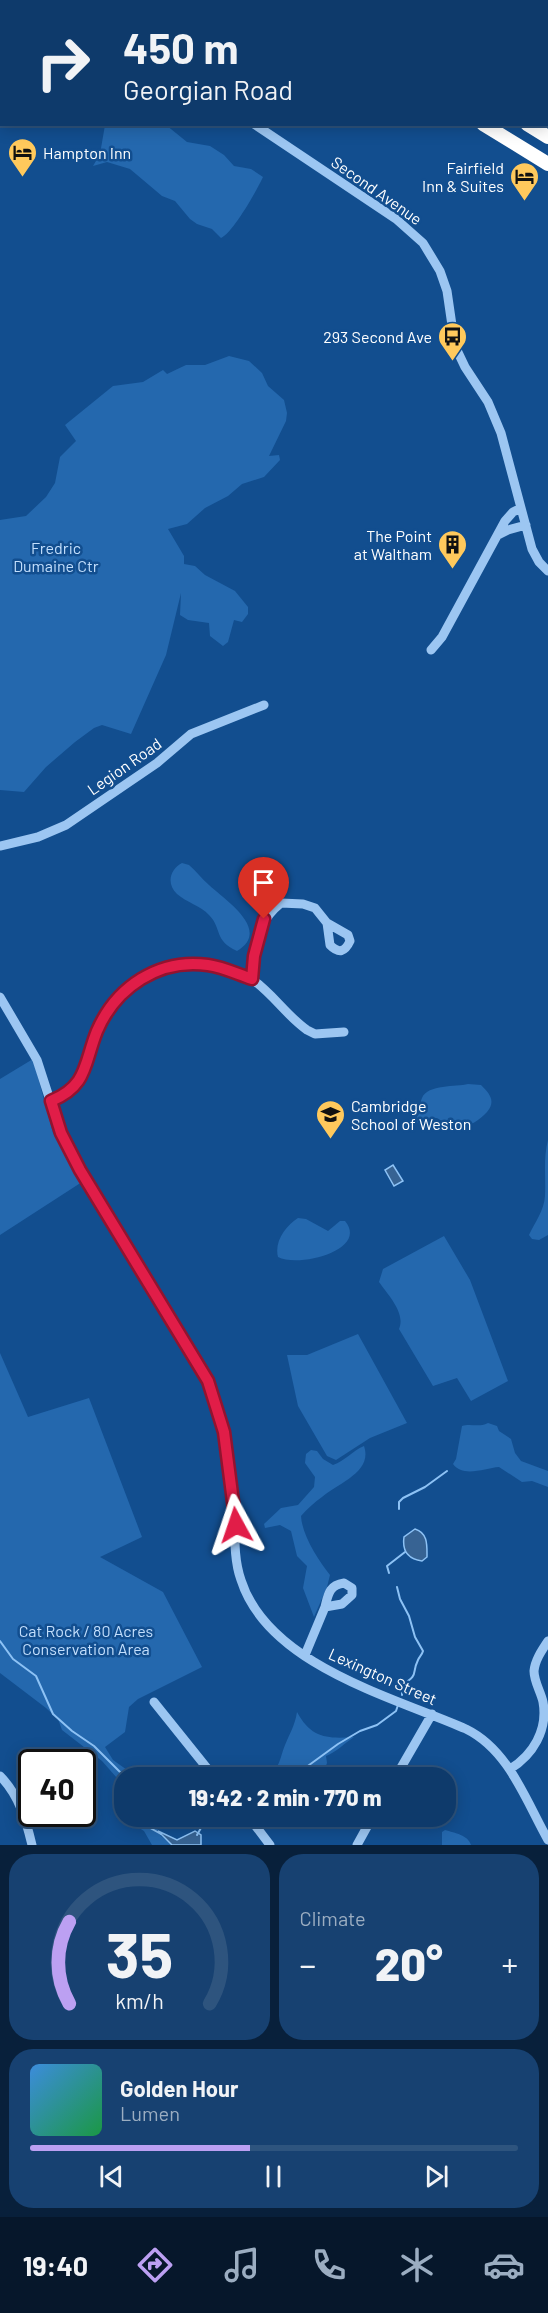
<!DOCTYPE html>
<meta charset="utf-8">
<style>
:root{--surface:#0e3a6b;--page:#174171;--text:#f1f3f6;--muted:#9badc1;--line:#2e547e;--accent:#bca0f2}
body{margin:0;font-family:Barlow,sans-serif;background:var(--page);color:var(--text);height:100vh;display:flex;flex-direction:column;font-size:22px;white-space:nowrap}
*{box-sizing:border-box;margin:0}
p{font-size:20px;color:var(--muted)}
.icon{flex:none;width:33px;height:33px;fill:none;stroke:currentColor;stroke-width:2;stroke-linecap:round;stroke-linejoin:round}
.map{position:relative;height:1845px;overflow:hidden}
.drawer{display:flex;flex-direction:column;gap:9px;padding:9px;background:#08203b;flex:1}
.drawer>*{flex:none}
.guide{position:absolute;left:0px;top:0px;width:549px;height:126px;box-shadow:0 3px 15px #0003,0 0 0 2px var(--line);background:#0e3a6b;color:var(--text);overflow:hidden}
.speed{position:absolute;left:18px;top:1749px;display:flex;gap:12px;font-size:30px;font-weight:700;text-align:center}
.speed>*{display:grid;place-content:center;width:78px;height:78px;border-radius:50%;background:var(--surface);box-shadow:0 3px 15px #0003,0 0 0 2px var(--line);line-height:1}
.speed .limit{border:3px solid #111;border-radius:9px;background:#fff;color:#111}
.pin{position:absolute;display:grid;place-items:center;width:51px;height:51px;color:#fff;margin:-62px -26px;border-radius:50% 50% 50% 0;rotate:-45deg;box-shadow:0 0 6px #0007}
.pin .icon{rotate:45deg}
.me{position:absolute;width:66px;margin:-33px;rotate:355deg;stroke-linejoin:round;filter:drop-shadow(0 0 4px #0008)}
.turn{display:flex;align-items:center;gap:21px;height:126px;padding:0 24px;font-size:27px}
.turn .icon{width:78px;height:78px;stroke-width:2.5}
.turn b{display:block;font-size:42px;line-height:51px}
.big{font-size:45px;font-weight:800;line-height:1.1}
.drawer .card{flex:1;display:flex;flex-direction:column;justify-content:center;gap:9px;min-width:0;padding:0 21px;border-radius:24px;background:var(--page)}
.drawer .dial{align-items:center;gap:0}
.dial svg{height:156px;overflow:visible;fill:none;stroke:var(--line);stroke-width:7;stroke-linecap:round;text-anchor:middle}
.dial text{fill:var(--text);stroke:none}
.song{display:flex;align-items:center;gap:18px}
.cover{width:72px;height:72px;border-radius:9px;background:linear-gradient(135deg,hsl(210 70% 55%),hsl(140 70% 35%))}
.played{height:6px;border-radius:3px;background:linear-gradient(90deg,var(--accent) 45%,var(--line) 45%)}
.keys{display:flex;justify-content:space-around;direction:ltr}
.heat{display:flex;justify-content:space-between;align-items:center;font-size:33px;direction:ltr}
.drawer .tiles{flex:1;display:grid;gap:9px;grid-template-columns:1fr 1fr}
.card:last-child{grid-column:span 2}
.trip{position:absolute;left:114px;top:1767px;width:342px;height:60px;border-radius:24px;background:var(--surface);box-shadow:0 3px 15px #0003,0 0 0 2px var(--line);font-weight:800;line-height:60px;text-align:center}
.dock{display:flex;height:96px;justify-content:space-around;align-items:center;background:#06172b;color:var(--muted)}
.dock .icon{width:42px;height:42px}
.dock .selected{color:var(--accent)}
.dock b{font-size:27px;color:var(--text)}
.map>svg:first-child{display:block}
.green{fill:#2468ae}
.water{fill:#376393;stroke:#8dc2f5;stroke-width:1.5}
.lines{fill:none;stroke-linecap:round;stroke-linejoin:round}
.stream{stroke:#8dc2f5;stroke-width:2}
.minor{stroke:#9cc6f2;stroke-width:9}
.highway{stroke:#fff;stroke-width:14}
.route-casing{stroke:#92132f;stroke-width:15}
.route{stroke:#e11d48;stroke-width:10}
.labels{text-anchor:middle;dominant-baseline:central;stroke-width:5;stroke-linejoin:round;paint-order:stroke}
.poi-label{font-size:16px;fill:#fff;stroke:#124e8f;text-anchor:end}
.street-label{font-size:16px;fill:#fff;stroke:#124e8f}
.park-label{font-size:16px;fill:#c3dffd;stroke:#124e8f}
</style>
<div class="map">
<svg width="548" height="1845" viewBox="0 0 548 1845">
<rect width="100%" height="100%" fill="#124e8f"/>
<!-- green -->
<path class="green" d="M105,125H166L187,142L210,146L224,155L234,166L251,169L263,177C257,190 233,233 221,238L212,229L197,224L190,219L175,201L162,196L130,169L107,162L93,166L100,154Z
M229,356L249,361L262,373L268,386L284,400L287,413L286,421L269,456L279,455L280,460L264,477L242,484L228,496L205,508L187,524L168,529L184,556V564L195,566L205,575L235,591L248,607V614L242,622L234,620L228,642L223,646L210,636L209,623L188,620L180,615L181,593L166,655L131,734L102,725L94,728L75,742L46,767L24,792L0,790V520L26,516L46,497L55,483L60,457L76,441L65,425L113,386L143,382L163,370L167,374L186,365H205Z
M182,863L189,865C196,871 202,879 209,885C225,900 272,930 237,951C214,941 222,928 209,915C201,906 186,902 177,894C166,884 170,869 182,863Z
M33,1059L53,1133L82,1182L0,1235V1079Z
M468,1084L481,1085C490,1094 496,1101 487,1112C476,1124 462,1131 445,1123C441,1121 438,1117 433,1118C428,1118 424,1122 420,1124L416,1122C416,1115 420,1115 421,1108C423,1101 419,1105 422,1098C428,1084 456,1087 468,1084Z
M548,1140V1235L539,1240L532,1239L529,1235C535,1222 544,1211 545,1196C546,1177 543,1159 548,1140Z
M298,1218L306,1219L328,1231L340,1221H345C369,1250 299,1268 278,1257C274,1241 286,1226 298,1218Z
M444,1236L470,1280L508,1381L471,1401L457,1378L433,1386L399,1329C406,1313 388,1295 379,1282L383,1269Z
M358,1334L407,1423L370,1438L336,1460L327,1456L298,1406L287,1355H307Z
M0,1353L28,1417L89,1398L142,1537L100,1557L163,1592L202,1667L138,1699L129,1707L125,1732L105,1747L113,1760L137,1777L124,1778V1786L102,1761L62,1730L58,1719L46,1708L0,1673Z
M488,1423L497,1426L499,1431L511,1439L515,1453L521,1461L548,1471V1487L532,1481L522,1482L499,1467C485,1468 463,1478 453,1464L456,1459L462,1426C471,1423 478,1428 488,1423Z
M364,1446C373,1472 338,1483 322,1497C315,1502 307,1509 301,1516C302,1535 318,1560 330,1575L327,1587L314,1617L303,1588L307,1566L297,1556L291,1531L280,1525L265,1528L264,1524L281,1508L298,1505L314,1487L315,1477L305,1463L306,1454L311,1450L317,1451L323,1459L333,1465C345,1461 352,1451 364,1446Z
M297,1712C311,1738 327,1739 354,1737C345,1743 335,1753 326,1756L327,1763L324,1771L342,1773L344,1777H265C281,1768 279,1760 285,1745C290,1733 295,1725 297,1712Z
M133,1817H151L161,1836L172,1845H152L144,1831L136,1826Z
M445,1830C455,1833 468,1835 471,1845H442V1832Z"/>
<!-- water -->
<path class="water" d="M393,1165L403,1181L394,1186L385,1170Z
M415,1529C428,1533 427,1545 427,1557L422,1561C408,1559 402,1551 404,1537Z
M158,1831L177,1840L195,1831L201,1835V1845H172Z"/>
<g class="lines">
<!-- stream -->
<path class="stream" d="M399,1509V1502L403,1498L425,1487L447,1471
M389,1573L387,1566L405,1552
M397,1587L400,1599L409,1616L415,1637L423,1651C422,1655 419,1657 418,1660C411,1674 420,1674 402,1685V1695
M0,1641L13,1659L36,1676L53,1714L72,1731L94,1746L126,1778
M283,1778L305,1768L338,1744L360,1731L377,1725L396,1711L398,1705
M138,1816L143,1824L161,1834
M197,1835L206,1819"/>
<!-- minor -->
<path class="minor" d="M412,0L414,2
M0,48L2,49
M254,124L396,219L423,243L440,271L447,291L455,346L465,367L488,402L501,433L532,549L539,562L548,571
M498,535L508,530L526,525
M431,650L442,637L505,521L513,512L521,508
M0,846L38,837L66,825L157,763L191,734L264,705
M252,979C260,948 252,926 281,903L303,904L315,908L327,923L348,935L350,941C345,952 339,954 330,945L327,923
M0,997L37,1060L59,1128L71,1154L201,1367C222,1404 226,1448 233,1490C237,1519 231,1552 241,1580C268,1665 393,1697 466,1729C509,1750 526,1801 548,1840
M51,1101C88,1087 85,1063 97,1032C113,992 148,965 191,964C210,964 237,969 253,980C273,994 287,1016 307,1030L315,1034L344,1032
M305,1655L325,1607L342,1604L352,1595V1588L344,1583C329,1585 328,1595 325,1607
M154,1702L215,1778
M510,1769C533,1755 548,1730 543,1702C541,1692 534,1682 534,1671C535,1660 542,1650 548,1641
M0,1776C19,1795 26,1820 32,1845
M395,1778L432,1714
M248,1816L270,1845
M357,1845L373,1816"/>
<!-- highway -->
<path class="highway" d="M275,0L277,2
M319,0L322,2
M483,124L548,164
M527,124L548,137"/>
</g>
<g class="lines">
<defs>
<path id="route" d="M236,1525L224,1432L208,1381L80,1170L61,1133L51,1101C88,1086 84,1063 97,1031C116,987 159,958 208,965C223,967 237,974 252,979L254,956L264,919"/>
</defs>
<!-- route casing -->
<use href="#route" class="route-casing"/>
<!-- route -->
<use href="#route" class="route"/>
</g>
<!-- icons -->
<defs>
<symbol id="hotel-pin" viewBox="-11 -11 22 30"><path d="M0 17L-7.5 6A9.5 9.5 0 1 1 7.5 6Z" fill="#ffc95c" stroke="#124e8f"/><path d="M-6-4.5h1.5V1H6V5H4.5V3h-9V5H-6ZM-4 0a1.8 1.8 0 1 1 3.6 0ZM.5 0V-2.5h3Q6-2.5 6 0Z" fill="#111"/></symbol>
<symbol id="bus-pin" viewBox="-11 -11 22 30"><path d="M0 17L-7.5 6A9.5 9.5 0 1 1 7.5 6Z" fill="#ffc95c" stroke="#124e8f"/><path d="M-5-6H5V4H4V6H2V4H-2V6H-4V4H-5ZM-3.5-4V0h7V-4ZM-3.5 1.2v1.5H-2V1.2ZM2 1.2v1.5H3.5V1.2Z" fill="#111"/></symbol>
<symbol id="building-pin" viewBox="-11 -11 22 30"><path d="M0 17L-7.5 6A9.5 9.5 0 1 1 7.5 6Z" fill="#ffc95c" stroke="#124e8f"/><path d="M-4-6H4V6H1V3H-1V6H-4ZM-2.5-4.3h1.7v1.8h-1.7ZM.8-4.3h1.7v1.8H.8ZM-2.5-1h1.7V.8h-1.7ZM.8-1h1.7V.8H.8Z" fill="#111"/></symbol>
<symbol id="school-pin" viewBox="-11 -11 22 30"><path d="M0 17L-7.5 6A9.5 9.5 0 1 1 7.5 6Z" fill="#ffc95c" stroke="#124e8f"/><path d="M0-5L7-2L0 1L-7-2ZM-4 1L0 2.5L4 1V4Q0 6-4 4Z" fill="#111"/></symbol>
</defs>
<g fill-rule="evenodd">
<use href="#hotel-pin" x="6" y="136" width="33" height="45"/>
<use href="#hotel-pin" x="508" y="160" width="33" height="45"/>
<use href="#bus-pin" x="436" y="320" width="33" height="45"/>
<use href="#building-pin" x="436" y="528" width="33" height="45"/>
<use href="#school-pin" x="314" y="1098" width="33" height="45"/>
</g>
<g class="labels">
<!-- poi labels -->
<g class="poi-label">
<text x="43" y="152" text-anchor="start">Hampton Inn</text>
<text x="504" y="167">Fairfield<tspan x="504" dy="18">Inn &amp; Suites</tspan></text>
<text x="432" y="336">293 Second Ave</text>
<text x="432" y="535">The Point<tspan x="432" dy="18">at Waltham</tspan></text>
<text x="351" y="1105" text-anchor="start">Cambridge<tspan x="351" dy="18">School of Weston</tspan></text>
</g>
<!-- street labels -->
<g class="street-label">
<text transform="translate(377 190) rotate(35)">Second Avenue</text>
<text transform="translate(124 766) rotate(-35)">Legion Road</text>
<text transform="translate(383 1676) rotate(24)">Lexington Street</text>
</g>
<!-- park labels -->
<g class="park-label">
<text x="56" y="547">Fredric<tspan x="56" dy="18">Dumaine Ctr</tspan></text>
<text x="86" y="1630">Cat Rock / 80 Acres<tspan x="86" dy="18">Conservation Area</tspan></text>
</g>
</g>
</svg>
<div class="speed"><div class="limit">40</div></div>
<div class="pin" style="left:264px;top:919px;background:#d93025"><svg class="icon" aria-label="arrive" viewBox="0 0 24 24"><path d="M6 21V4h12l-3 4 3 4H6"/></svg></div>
<svg class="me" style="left:236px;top:1525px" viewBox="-20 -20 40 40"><path d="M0-17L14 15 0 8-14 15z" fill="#e11d48" stroke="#fff" stroke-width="4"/></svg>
<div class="trip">19:42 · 2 min · 770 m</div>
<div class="guide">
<div class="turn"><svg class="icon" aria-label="right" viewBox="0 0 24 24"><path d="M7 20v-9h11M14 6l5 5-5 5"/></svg><div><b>450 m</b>Georgian Road</div></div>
</div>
</div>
<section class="drawer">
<div class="tiles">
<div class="card dial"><svg viewBox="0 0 100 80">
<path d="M14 69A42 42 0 1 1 86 69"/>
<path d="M14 69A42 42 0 0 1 14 27" stroke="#bca0f2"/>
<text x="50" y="56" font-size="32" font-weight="700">35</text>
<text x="50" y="72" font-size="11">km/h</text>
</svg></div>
<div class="card"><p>Climate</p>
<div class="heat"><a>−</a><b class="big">20°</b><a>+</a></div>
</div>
<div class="card">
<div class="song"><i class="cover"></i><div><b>Golden Hour</b><p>Lumen</p></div></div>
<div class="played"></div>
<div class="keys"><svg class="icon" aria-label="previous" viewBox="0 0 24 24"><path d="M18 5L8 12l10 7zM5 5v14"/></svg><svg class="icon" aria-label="pause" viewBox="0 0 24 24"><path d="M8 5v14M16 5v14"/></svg><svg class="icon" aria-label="next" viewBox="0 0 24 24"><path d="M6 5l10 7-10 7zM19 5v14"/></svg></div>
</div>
</div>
</section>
<nav class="dock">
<b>19:40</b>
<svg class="icon selected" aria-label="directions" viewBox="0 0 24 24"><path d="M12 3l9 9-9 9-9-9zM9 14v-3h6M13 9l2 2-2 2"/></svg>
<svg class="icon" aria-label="music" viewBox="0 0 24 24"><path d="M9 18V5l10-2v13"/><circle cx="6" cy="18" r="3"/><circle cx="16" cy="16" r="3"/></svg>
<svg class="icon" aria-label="phone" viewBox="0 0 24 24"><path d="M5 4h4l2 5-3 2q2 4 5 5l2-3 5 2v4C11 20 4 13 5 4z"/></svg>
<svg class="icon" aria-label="climate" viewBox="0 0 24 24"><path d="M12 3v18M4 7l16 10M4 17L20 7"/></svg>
<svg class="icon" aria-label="car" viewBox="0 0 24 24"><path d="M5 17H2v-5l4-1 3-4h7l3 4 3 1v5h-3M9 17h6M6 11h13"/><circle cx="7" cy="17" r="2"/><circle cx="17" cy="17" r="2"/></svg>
</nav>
